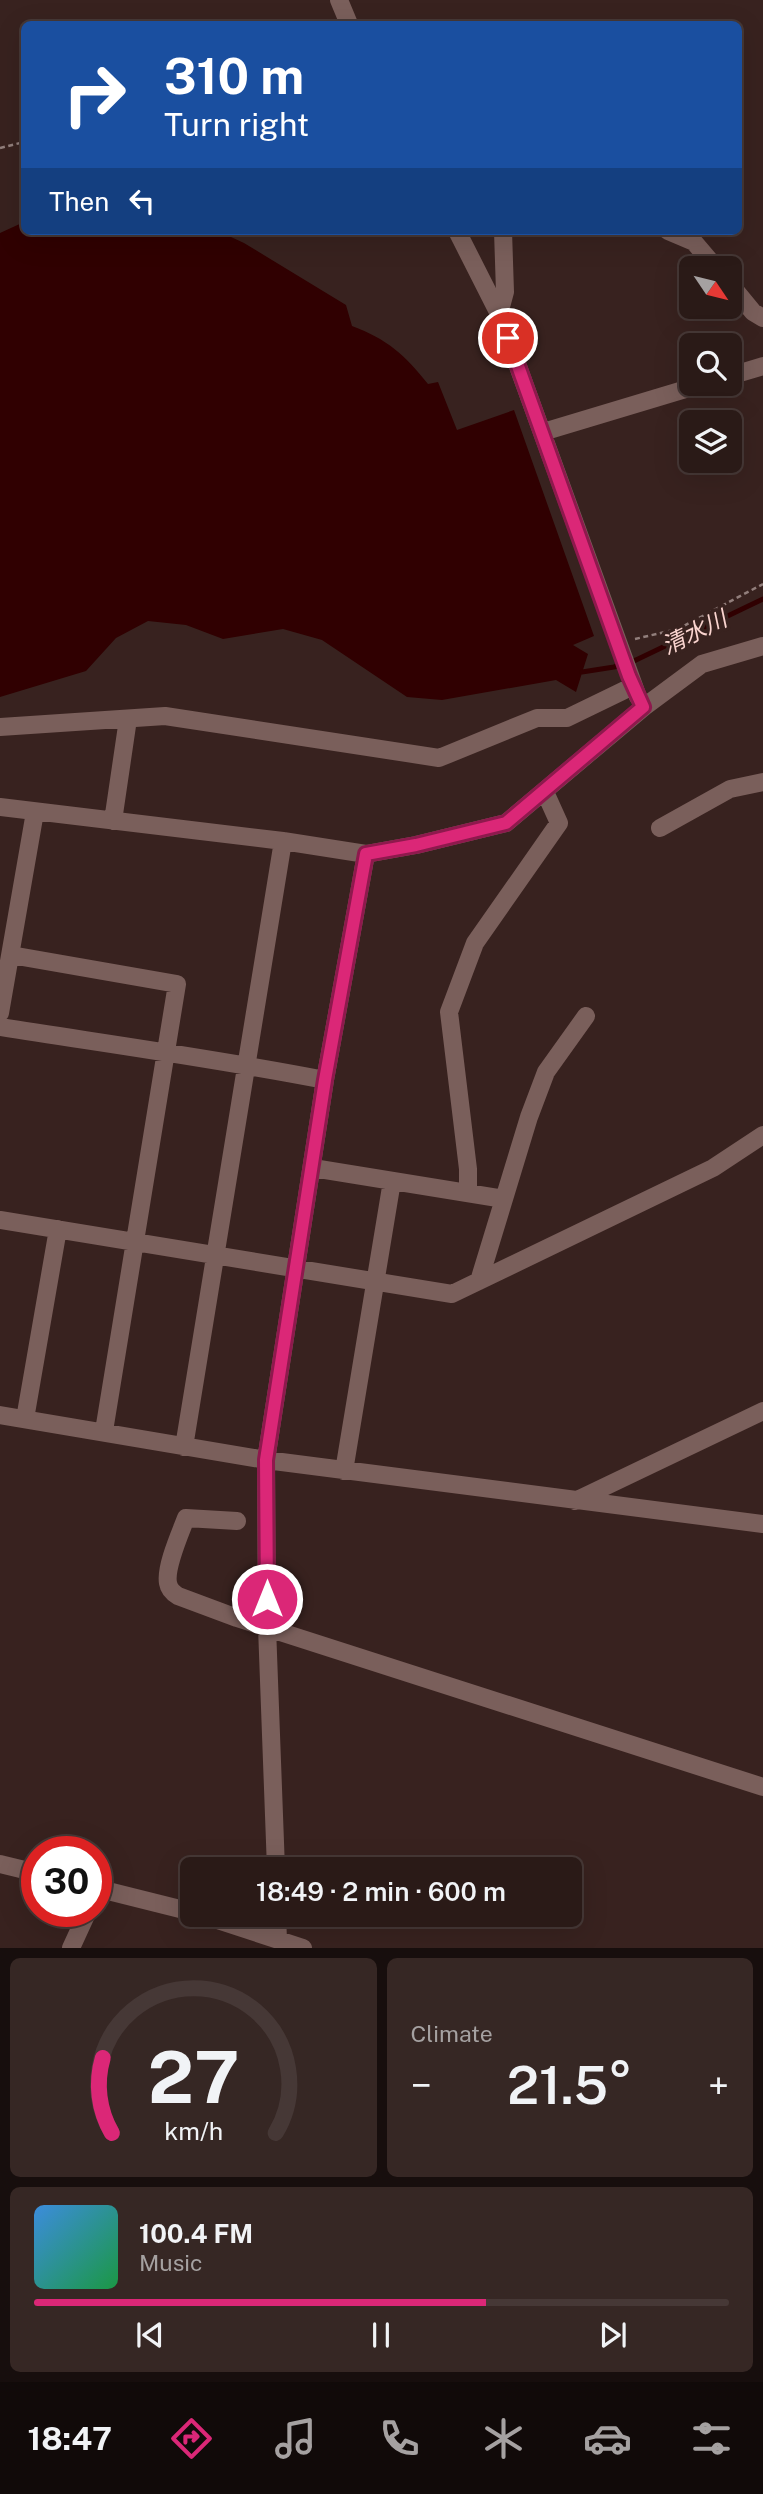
<!DOCTYPE html>
<meta charset="utf-8">
<style>
:root{--surface:#2a1a17;--page:#362724;--text:#f1f3f6;--muted:#a5a1a1;--line:#463836;--accent:#db2777}
body{margin:0;font-family:"Public Sans","Noto Sans JP",sans-serif;background:var(--page);color:var(--text);height:100vh;display:flex;flex-direction:column;font-size:26px;white-space:nowrap}
*{box-sizing:border-box;margin:0}
p{font-size:23px;color:var(--muted)}
.icon{flex:none;width:38px;height:38px;fill:none;stroke:currentColor;stroke-width:2;stroke-linecap:round;stroke-linejoin:round}
.map{position:relative;height:1948px;overflow:hidden}
.details{display:flex;flex-direction:column;gap:10px;padding:10px;background:#170e0d;flex:1}
.details>*{flex:none}
.banner{position:absolute;left:21px;top:21px;width:721px;height:214px;border-radius:10px;box-shadow:0 7px 28px #0002,0 0 0 2px var(--line);background:#1a4fa0;color:#fff;overflow:hidden}
.needle{width:46px;rotate:125deg}
.controls{position:absolute;left:679px;top:256px;display:grid;gap:14px}
.controls a{display:grid;place-items:center;width:63px;height:63px;border-radius:10px;background:var(--surface);box-shadow:0 7px 28px #0002,0 0 0 2px var(--line);font-size:35px}
.speed{position:absolute;left:21px;top:1836px;display:flex;gap:14px;font-size:35px;font-weight:700;text-align:center}
.speed>*{display:grid;place-content:center;width:91px;height:91px;border-radius:50%;background:var(--surface);box-shadow:0 7px 28px #0002,0 0 0 2px var(--line);line-height:1}
.speed .limit{border:10px solid #d22;background:#fff;color:#111}
.pin{position:absolute;display:grid;place-items:center;width:60px;height:60px;color:#fff;margin:-30px;border:4px solid #fff;border-radius:50%;box-shadow:0 2px 7px #0007}
.me{position:absolute;width:77px;margin:-38px;rotate:0deg;stroke-linejoin:round;filter:drop-shadow(0 0 5px #0008)}
.turn{display:flex;align-items:center;gap:24px;height:147px;padding:0 28px;font-size:32px}
.turn .icon{width:91px;height:91px;stroke-width:2.5}
.turn b{display:block;font-size:49px;line-height:60px}
.then{display:flex;align-items:center;height:66px;padding:0 28px;background:#0003;gap:14px;font-size:26px}
.big{font-size:52px;font-weight:600;line-height:1.1}
.details .card{flex:1;display:flex;flex-direction:column;justify-content:center;gap:10px;min-width:0;padding:0 24px;border-radius:10px;background:var(--page)}
.details .dial{align-items:center;gap:0}
.dial svg{height:182px;overflow:visible;fill:none;stroke:var(--line);stroke-width:7;stroke-linecap:round;text-anchor:middle}
.dial text{fill:var(--text);stroke:none}
.song{display:flex;align-items:center;gap:21px}
.cover{width:84px;height:84px;border-radius:10px;background:linear-gradient(135deg,hsl(210 70% 55%),hsl(140 70% 35%))}
.played{height:7px;border-radius:4px;background:linear-gradient(90deg,var(--accent) 65%,var(--line) 65%)}
.keys{display:flex;justify-content:space-around;direction:ltr}
.heat{display:flex;justify-content:space-between;align-items:center;font-size:38px;direction:ltr}
.details .tiles{flex:1;display:grid;gap:10px;grid-template-columns:1fr 1fr}
.card:last-child{grid-column:span 2}
.trip{position:absolute;left:180px;top:1857px;width:402px;height:70px;border-radius:10px;background:var(--surface);box-shadow:0 7px 28px #0002,0 0 0 2px var(--line);font-weight:600;line-height:70px;text-align:center}
.tabs{display:flex;height:112px;justify-content:space-around;align-items:center;background:#110a09;color:var(--muted)}
.tabs .icon{width:49px;height:49px}
.tabs .active{color:var(--accent)}
.tabs b{font-size:32px;color:var(--text)}
.map>svg:first-child{display:block}
.water{fill:#300001}
.lines{fill:none;stroke-linecap:round;stroke-linejoin:round}
.stream{stroke:#300001;stroke-width:5}
.path{stroke:#917e7b;stroke-width:2.5;stroke-dasharray:5 3.5;stroke-linecap:butt}
.minor{stroke:#7a5f5b;stroke-width:18}
.route-casing{stroke:#8e194d;stroke-width:18}
.route{stroke:#db2777;stroke-width:12}
.labels{text-anchor:middle;dominant-baseline:central;stroke-width:7;stroke-linejoin:round;paint-order:stroke}
.water-label{font-size:23px;font-style:italic;fill:#fbd5d0;stroke:#38221f}
</style>
<div class="map">
<svg width="763" height="1948" viewBox="0 0 763 1948">
<rect width="100%" height="100%" fill="#38221f"/>
<!-- water -->
<path class="water" d="M24,222V231H218L244,243L346,305L352,326C387,339 405,355 428,384L438,382L457,430L514,410L594,636L573,645L588,654L576,692L556,680L442,700L407,697L322,640L283,629L223,639L186,625L148,621L116,638L86,671L0,697V233Z"/>
<g class="lines">
<!-- stream -->
<path class="stream" d="M582,672L614,667L636,660L763,599"/>
<!-- path -->
<path class="path" d="M0,148L24,142
M635,639L678,629L763,584"/>
<!-- minor -->
<path class="minor" d="M339,0L349,24
M457,231L499,314L638,697
M668,231L694,242L716,268
M730,284L753,312L763,318
M499,314L505,292L503,231
M730,376L763,366
M543,432L706,383
M0,727L165,716L439,758L537,718H567L633,686
M0,807L283,841L366,854L416,845L506,823L644,707L702,664L763,646
M113,821L128,719
M660,828L730,789L763,782
M11,955L177,984L104,1431
M0,1013L35,812
M0,1027C108,1044 218,1059 325,1080
M313,1168L504,1199
M468,1192V1169L449,1012L475,943L559,823L545,792
M0,1220L452,1294L713,1168L763,1135
M479,1281L529,1117L546,1072L586,1016
M0,1415L266,1460L763,1524
M25,1419L58,1229
M184,1447L283,841
M344,1471L392,1181
M575,1501L763,1411
M237,1521L186,1518C180,1534 165,1567 168,1583C169,1589 173,1593 178,1596L237,1618L763,1787
M0,1864L37,1873
M276,1869L267,1627L266,1460L325,1080L366,854
M96,1888L192,1912
M199,1914L303,1948
M277,1914L278,1940
M71,1948L88,1911"/>
</g>
<g class="lines">
<defs>
<path id="route" d="M267,1599L266,1460L325,1080L366,854L416,845L506,823L643,707L629,676L508,338"/>
</defs>
<!-- route casing -->
<use href="#route" class="route-casing"/>
<!-- route -->
<use href="#route" class="route"/>
</g>
<g class="labels">
<!-- water labels -->
<g class="water-label">
<text transform="translate(694 632) rotate(-26)">清水川</text>
</g>
</g>
</svg>
<div class="controls">
<a><svg class="needle" viewBox="-14 -14 28 28"><path d="M0-13l5 13h-10z" fill="#e53935"/><path d="M0 13l5-13h-10z" fill="#a5a1a1"/></svg></a>
<a><svg class="icon" aria-label="search" viewBox="0 0 24 24"><circle cx="10" cy="10" r="6"/><path d="M15 15l6 6"/></svg></a>
<a><svg class="icon" aria-label="layers" viewBox="0 0 24 24"><path d="M12 4l9 5-9 5-9-5zM3 14l9 5 9-5"/></svg></a>
</div>
<div class="speed"><div class="limit">30</div></div>
<div class="pin" style="left:508px;top:338px;background:#d93025"><svg class="icon" aria-label="arrive" viewBox="0 0 24 24"><path d="M6 21V4h12l-3 4 3 4H6"/></svg></div>
<svg class="me" style="left:267px;top:1599px" viewBox="-20 -20 40 40"><circle r="17" fill="#db2777" stroke="#fff" stroke-width="3"/><path d="M0-11L8 9 0 5-8 9z" fill="#fff"/></svg>
<div class="trip">18:49 · 2 min · 600 m</div>
<div class="banner">
<div class="turn"><svg class="icon" aria-label="right" viewBox="0 0 24 24"><path d="M7 20v-9h11M14 6l5 5-5 5"/></svg><div><b>310 m</b>Turn right</div></div>
<div class="then">Then<svg class="icon" aria-label="left" viewBox="0 0 24 24"><path d="M17 20v-9H6M10 6l-5 5 5 5"/></svg></div>
</div>
</div>
<section class="details">
<div class="tiles">
<div class="card dial"><svg viewBox="0 0 100 80">
<path d="M14 69A42 42 0 1 1 86 69"/>
<path d="M14 69A42 42 0 0 1 10 36" stroke="#db2777"/>
<text x="50" y="56" font-size="32" font-weight="700">27</text>
<text x="50" y="72" font-size="11">km/h</text>
</svg></div>
<div class="card"><p>Climate</p>
<div class="heat"><a>−</a><b class="big">21.5°</b><a>+</a></div>
</div>
<div class="card">
<div class="song"><i class="cover"></i><div><b>100.4 FM</b><p>Music</p></div></div>
<div class="played"></div>
<div class="keys"><svg class="icon" aria-label="previous" viewBox="0 0 24 24"><path d="M18 5L8 12l10 7zM5 5v14"/></svg><svg class="icon" aria-label="pause" viewBox="0 0 24 24"><path d="M8 5v14M16 5v14"/></svg><svg class="icon" aria-label="next" viewBox="0 0 24 24"><path d="M6 5l10 7-10 7zM19 5v14"/></svg></div>
</div>
</div>
</section>
<nav class="tabs">
<b>18:47</b>
<svg class="icon active" aria-label="directions" viewBox="0 0 24 24"><path d="M12 3l9 9-9 9-9-9zM9 14v-3h6M13 9l2 2-2 2"/></svg>
<svg class="icon" aria-label="music" viewBox="0 0 24 24"><path d="M9 18V5l10-2v13"/><circle cx="6" cy="18" r="3"/><circle cx="16" cy="16" r="3"/></svg>
<svg class="icon" aria-label="phone" viewBox="0 0 24 24"><path d="M5 4h4l2 5-3 2q2 4 5 5l2-3 5 2v4C11 20 4 13 5 4z"/></svg>
<svg class="icon" aria-label="climate" viewBox="0 0 24 24"><path d="M12 3v18M4 7l16 10M4 17L20 7"/></svg>
<svg class="icon" aria-label="car" viewBox="0 0 24 24"><path d="M5 17H2v-5l4-1 3-4h7l3 4 3 1v5h-3M9 17h6M6 11h13"/><circle cx="7" cy="17" r="2"/><circle cx="17" cy="17" r="2"/></svg>
<svg class="icon" aria-label="filters" viewBox="0 0 24 24"><path d="M4 7h16M4 17h16"/><circle cx="9" cy="7" r="2"/><circle cx="15" cy="17" r="2"/></svg>
</nav>
